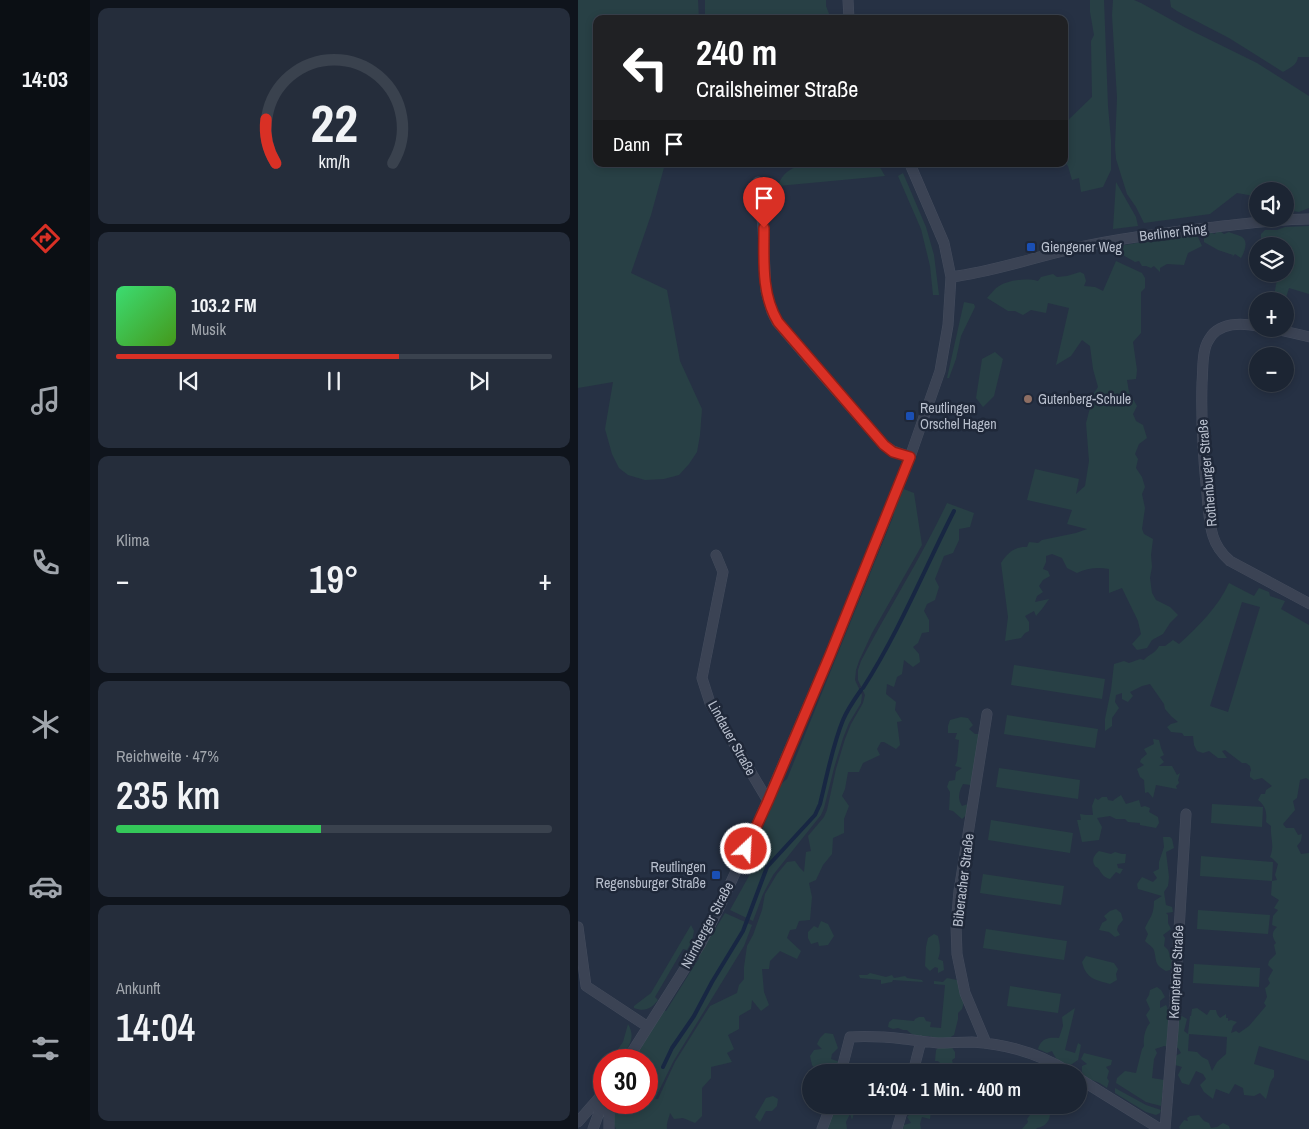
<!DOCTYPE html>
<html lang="de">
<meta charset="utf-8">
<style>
:root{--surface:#1c2533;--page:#252d3b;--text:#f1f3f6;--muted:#a0a5ac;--line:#3a424e;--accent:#d93025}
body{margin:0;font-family:"Archivo Narrow",sans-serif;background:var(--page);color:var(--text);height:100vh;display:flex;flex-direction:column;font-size:19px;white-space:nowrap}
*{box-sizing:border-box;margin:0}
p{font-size:16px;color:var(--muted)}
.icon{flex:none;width:28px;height:28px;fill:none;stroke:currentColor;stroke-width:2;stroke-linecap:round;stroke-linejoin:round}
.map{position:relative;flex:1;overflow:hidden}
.side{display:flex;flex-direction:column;gap:8px;padding:8px;background:#0f141c;width:488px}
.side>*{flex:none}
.guide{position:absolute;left:15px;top:15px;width:475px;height:152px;border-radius:10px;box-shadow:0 2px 8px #0003,0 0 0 1px var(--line);background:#202124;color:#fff;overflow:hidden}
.tools{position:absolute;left:671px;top:182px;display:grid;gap:10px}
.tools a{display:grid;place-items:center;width:45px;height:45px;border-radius:50%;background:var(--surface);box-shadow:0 2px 8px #0003,0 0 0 1px var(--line);font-size:25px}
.speed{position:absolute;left:15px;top:1049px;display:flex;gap:10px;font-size:25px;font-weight:700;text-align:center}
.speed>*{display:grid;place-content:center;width:65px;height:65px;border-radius:50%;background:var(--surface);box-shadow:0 2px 8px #0003,0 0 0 1px var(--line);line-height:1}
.speed .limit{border:8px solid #d22;background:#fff;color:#111}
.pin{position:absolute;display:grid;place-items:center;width:42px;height:42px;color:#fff;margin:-51px -21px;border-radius:50% 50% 50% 0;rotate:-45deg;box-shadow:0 0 5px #0007}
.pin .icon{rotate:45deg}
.me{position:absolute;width:55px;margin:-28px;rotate:25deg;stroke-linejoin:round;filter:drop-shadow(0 0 4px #0008)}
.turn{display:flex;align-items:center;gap:18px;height:105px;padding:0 20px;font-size:22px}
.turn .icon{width:65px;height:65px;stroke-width:2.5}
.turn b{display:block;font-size:35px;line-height:42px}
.then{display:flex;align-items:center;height:48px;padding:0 20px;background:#0003;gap:10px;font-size:19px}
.big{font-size:38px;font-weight:600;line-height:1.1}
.side .tile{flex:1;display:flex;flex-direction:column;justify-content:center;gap:8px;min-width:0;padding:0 18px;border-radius:10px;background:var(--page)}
.side .dial{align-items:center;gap:0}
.dial svg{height:130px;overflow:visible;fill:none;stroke:var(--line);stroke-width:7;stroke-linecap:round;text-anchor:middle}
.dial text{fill:var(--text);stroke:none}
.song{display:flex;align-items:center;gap:15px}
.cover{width:60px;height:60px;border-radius:8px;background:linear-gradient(135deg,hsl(140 70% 55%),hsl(100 70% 35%))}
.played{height:5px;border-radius:2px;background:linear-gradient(90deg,var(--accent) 65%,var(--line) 65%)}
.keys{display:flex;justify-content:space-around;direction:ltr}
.heat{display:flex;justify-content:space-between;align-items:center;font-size:28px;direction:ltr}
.charge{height:8px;border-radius:4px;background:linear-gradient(90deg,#34c759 47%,var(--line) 0)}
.trip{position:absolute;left:224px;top:1064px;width:285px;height:50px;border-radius:25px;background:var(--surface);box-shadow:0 2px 8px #0003,0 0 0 1px var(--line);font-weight:600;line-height:50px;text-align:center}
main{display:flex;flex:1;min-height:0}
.tab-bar{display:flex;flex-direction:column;width:90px;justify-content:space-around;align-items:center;background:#0b0f14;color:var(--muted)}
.tab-bar .icon{width:35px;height:35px}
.tab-bar .active{color:var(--accent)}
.tab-bar b{font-size:22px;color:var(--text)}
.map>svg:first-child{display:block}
.green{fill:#284045;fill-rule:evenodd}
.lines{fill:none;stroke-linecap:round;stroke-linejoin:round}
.stream{stroke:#182743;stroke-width:4}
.street-casing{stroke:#444c5d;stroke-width:11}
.street{stroke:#3b4354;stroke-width:10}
.route-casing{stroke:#8d1f18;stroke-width:12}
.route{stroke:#d93025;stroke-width:9}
.transit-dot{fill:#1a4fb4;stroke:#1f2839;stroke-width:2}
.education-dot{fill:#8d6e63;stroke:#1f2839;stroke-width:2}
.labels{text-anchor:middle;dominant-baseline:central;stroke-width:5;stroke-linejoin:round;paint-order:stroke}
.street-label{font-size:14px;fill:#b8bfcd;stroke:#1f2839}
.poi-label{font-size:14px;fill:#b8bfcd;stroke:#1f2839;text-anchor:start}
</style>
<main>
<nav class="tab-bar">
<b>14:03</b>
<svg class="icon active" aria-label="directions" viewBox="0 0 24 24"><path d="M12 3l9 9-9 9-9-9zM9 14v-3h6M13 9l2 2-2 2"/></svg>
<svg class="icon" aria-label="music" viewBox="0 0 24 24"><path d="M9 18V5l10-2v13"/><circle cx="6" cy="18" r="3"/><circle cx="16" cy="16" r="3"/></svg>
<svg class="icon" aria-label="phone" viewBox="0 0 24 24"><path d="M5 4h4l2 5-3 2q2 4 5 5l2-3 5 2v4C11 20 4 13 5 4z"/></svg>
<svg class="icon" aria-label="climate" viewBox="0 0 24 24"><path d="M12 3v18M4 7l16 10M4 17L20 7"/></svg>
<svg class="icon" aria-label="car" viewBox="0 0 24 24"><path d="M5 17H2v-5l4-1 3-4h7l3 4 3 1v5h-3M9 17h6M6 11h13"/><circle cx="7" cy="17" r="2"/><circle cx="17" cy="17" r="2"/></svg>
<svg class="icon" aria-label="filters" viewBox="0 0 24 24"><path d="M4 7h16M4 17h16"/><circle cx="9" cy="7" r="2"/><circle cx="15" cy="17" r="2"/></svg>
</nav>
<section class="side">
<div class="tile dial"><svg viewBox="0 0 100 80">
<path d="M14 69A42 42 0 1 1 86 69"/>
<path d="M14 69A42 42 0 0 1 8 42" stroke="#d93025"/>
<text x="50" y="56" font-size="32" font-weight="700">22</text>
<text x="50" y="72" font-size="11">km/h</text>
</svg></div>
<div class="tile">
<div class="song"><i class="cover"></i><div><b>103.2 FM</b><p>Musik</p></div></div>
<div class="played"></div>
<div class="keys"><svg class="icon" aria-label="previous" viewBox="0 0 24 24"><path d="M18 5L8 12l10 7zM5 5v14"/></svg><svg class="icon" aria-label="pause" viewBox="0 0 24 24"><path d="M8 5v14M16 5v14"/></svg><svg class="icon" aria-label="next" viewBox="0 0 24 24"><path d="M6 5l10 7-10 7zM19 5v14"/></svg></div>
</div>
<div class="tile"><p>Klima</p>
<div class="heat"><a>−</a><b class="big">19°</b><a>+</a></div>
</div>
<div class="tile"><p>Reichweite · 47%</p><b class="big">235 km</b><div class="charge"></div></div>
<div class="tile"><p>Ankunft</p><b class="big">14:04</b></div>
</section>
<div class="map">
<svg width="732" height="1129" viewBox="0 0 732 1129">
<rect width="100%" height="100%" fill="#263144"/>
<!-- green -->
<path class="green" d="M0,0H120L121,19H19V164H87L73,215L53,273L89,290L102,361L124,409L122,435L119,452L111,464L101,475L86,479L67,480L50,475L41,468L34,454L27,429L35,382L0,388Z
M127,0H248V6L253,19H127Z
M512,0H526L530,106L533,140V170L525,187L503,192L501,178L494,180L490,166L486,162V124L514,97L513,41L516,35L512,12Z
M535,0H556L563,3L608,28L679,63L731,96V208L721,212L708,210V191H680V201L676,196L659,193L632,214L566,223L558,207L549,194L538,159L537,146L539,98L534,15Z
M592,0H731V57H720C719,65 712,68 705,72L651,38L599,11L593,7Z
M224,164H300L307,176L200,186C205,172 211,170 224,164Z
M325,173L348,227L356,255L361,295H355L352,266L343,229L320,176Z
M538,182L558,217L560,226L535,229Z
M731,226V294L711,288L707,301H695L700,274H708V246H683V234L687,230H699L707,227Z
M640,230L646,234L651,232C655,234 661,235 664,237C671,242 666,253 663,258L657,254L654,257L655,255L640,250L626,242V238L629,236L630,232L637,234Z
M619,235L624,246L610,253L606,265L589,264L582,268V272L576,266L573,268L568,266H564L561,261L557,262L538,251L536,247L564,242Z
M538,261L564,273L567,278V288L563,292V333L555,342L559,370L558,379L549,380L551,392L559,406L555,414L558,421L565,425L569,438L561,444L557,454L560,459L558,468L564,477L567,487L564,494L567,508L564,529L566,534L575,539L573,555L574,567L572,578L574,593L578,600L592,607L600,615L592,623L585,634L574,640L569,648L559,650L554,644L563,634L560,621L544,588L531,593V569C520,567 509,568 499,573L489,568L484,558L474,554L468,556V562L465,569L470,571L472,576L465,580L461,586L465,592L459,596L457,602L471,599L464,609L458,616L456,611L447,616L451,622V631L447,633L443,638L427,641L430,617L423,563C429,553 437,546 449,547L451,542L460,543L464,540L498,533L509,529L489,524L494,510L449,500L457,469L501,479L498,494L507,486L511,461L508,423L516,393L520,387L515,369L512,346L504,340L493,356L478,365L491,308L470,303L468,313L453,310L445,315L437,311H430L409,298C413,294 416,289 421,286C431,280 448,278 460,281L463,277L475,274L479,277L489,276L502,272L506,274L508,281L506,286L517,287L525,291Z
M386,302L396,304L397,307L383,336L378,359L371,378H369Z
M417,352L425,359L416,396L405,407L398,398L404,359Z
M323,488L336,493L344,545L294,633L281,661L278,670L277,680L284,695L283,703L271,723L265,738L256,768L246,808L243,815L195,875L185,894L175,921L152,910L176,867L170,863L203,784L209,779L315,517L317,505Z
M369,503L396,513L392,527L381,529V540L375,553L366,556L357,579L361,587L357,600L349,604L346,611L351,620V632L344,633L340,643L335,647L341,654L342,662L335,667L326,660L324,674L319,677L316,687L309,684L308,694L318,702L317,710L324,721L319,722L322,745L318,749L306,742H303L299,749L302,755L285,763L281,772H270L267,789L264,796L271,806L266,819V833L255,838L254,854L245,865L238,880L231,883L234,897L232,920L221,921L218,929L212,930L209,938L223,951L219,959L202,951L192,961L191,969H184L186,992L191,1005L183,1011L174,1000L173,1009L161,1016V1029L150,1035L156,1049L149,1053L154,1062L133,1067V1078L124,1088V1116L117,1123L105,1118L96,1119L92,1113C91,1118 88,1123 89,1129H38C33,1121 36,1111 39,1103L69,1102V1060H55L85,1010L88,1011L121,958L119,956L124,945L133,936L147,913L174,925L166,946L95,1062L77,1099H80L97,1062L132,1006L159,993L161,985L166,979V967L169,946L175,935L184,910L187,894L199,874L209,862L217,861L222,868L226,872L228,852L233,851L230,836L246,817L249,810L258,769L267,739L273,724L285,703L287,695L280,680V670L283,661C311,608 343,558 369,503Z
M651,583L676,596L681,588L691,592L692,596L707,601L703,609L731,625V780L728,778L722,780L719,798L715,801L717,810L705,824L708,828H716L720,835L724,834L723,841L719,846L723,854L731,853V1061L681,1046L676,1064L696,1070V1077C691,1082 691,1091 688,1099L682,1093L676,1096L666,1095L665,1088L657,1084L651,1094L638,1089L635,1099L626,1092L622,1085L628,1079L625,1074L618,1071L611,1085L604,1083L600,1075L604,1067L597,1065L592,1059L603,1053L600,1048L586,1046L577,1049L579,1053L576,1059L574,1078L586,1080L583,1106L568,1102L538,1083L539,1078L547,1071L558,1073L564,1049L566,1046C565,1039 567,1028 572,1023L568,1015L572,1009L568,1000L571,995L572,990L579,987L583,990L587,997L582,1001V1008L588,1005L590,1009V1017L599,1018L604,1016L609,1019L606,1031L610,1034L612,1016H613L614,1009L619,1008L629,1015L632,1010H638L639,1014L642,1018L648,1014V1018H650V1021L653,1020L659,1022L655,1026L653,1033L658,1031L661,1033L671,1026L688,1006L686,1003L689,997L687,988L689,987L692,983L690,979L695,970L690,965L691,961L698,954L696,945L698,943C694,936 693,933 699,927L694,925L695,916L700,910L696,908L701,900L693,895L694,881L622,876L623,856L695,862L694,881L699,880L697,875L700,864L695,859L692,857C697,845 692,838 693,826L688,822C689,813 688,806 680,800L683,794H687L688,790L694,786L684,778L676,780L672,777V773L673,770L672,766L668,763H664L647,750L644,751L649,758H640L631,751L625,753L619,751L616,745L615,736H606L604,733L593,732L589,727L593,724L600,722L593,716L587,709L586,704L572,684L564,686L552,692L555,696L550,702L544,699V693L538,695L537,702L541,708L534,718V726L527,731V719L533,690L536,664L546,661L551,663L562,659L566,660C571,654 578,653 581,646H587L595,640L601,644C621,626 640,607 651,583ZM664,602L682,607L650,712L632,706ZM611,1034L649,1037L648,1054L639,1062L634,1071L630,1060L624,1057L619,1052L610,1051Z
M436,665L527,679L524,699L433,685Z
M429,715L520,729L517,748L426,734Z
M383,717L390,718L395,725L391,729L397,734H401L400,774L393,779V785L385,784C381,792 379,798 384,806L390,804L391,813L384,819L375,811L371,810L372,792L369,787L371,781L377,780L378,772L384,768L377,766L379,761L381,740L377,739L379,733H370V726L372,720Z
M575,739L581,740L583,748L586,755L582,757L586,762L581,766H594L599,775L602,773L600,780L601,783L598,786L599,789L578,785L575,798L570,792L567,793L566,780L562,777L559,769L566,765L562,762L563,759L569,754L566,749L576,744Z
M421,768L502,780L500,799L418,787Z
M543,795L548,804L561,800L563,807L567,806L572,808L571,812L580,817L581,823L578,828L562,825V823L550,822L547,819H538L532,816L519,818L524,827L521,840L504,842L499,820H503L502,814L508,815H515L514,806L517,798L520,800L524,797H529L530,800L535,801L537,799Z
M634,804L685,807L684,827L633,823Z
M413,820L495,833L492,853L410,840Z
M585,837H592L594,839L596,848L588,852L591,877L590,886L586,892L588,905L594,907L595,912L588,913L590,915V923L593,929L585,935L587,938L586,946L590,950L595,963L592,970L588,971C576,964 579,962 576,950C575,947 570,944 567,941L570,934L567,928C572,917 576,915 576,901L584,896L560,889L559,884L564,877L575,882L579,878L575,872L581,869V862L586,847Z
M521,851L533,854L537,852L544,854H548L547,863L539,864L540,868L545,869L542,874L538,872L532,879C525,877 524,874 520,868C519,867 517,867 517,866C513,860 516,855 521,851Z
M405,874L486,886L483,905L402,893Z
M538,909L543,913L545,920L540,926L539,930L542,935L537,937L531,932L521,930L524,923L529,920L526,916L532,911Z
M620,910L692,915L690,934L619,929Z
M243,921L250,924L256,936L250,945L241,946L240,942L233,944L230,938V932L236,926L240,928Z
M113,925L116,931L114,941L109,950L105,949L77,997L80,1000C73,1009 67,1012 56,1008V1006L73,993Z
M408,929L489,941L486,960L405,948Z
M356,934L360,936C362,945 363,951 360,959L365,961L366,970L360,973V968L357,967L352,971L347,966L348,947L350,938Z
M508,956L536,963L540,969L538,974L539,980L532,984C518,980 508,979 504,962Z
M616,964L682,968L681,987L615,983Z
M292,973L308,977L314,975L316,978L327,976L329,978L344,980L345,982L315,980L314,982L303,984V980L282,978L281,975H289Z
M369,978L379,980L385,994L384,999L386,1002L384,1009L380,1013V1019L376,1035L374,1036L370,1040H355L352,1036C342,1036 335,1037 329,1030H325L320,1028L315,1029L310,1027L311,1022L315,1019L336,1021L337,1019L341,1017H346L348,1021L353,1022L352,1027L363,1028L367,985L356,984V981L365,982Z
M432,986L483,994L480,1013L429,1006Z
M497,1008L487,1050L497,1053L500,1043L503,1045L500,1060L491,1066C482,1063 478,1060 474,1051L469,1053L460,1049C463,1038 471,1037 481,1038L485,1026L484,1017Z
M50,1024C59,1039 49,1048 42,1060H32L45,1042Z
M247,1033L255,1034L260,1048L254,1054L253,1059L265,1063L263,1072H239L234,1065L232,1056L236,1050L244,1049L239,1044L242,1038Z
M362,1046H373L377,1052V1058L374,1060L375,1064L364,1065L360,1061H357L358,1050Z
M506,1053L534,1060L533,1065L528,1067L531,1071L529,1078L531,1081L529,1088C522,1083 516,1079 508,1080L504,1072V1066L509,1064L503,1059Z
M537,1088L568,1105L583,1110L582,1113L578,1115L568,1112L537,1093Z
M195,1096L200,1099L199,1106L194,1111H188L182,1122L177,1117L188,1098Z
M255,1105H275L273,1107L277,1110L274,1120L272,1114L268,1122L269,1129H244Z
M451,1105H471C474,1116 471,1126 459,1128L458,1129H444L450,1122L449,1119L454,1112Z
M347,1106L353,1111L352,1119L344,1117L342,1124L343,1129H325L326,1125L333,1123L329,1117L333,1113L336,1112L337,1107Z
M621,1115L626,1121L631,1123L633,1128L639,1127L645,1123L651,1126L652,1129H602L601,1127L606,1120L610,1121L609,1118L612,1116Z"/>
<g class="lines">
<!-- stream -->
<path class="stream" d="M285,688C321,632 346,570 376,511
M85,1067L94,1048L116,1016L134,982L165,931L189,867L237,815L242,804C249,776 254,747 265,720C269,710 276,700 283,690"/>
<defs>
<path id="street" d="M270,0L271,19
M180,182L185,228L188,291L194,312L199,322L234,363L306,445L315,451L332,457
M373,277C415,272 456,257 498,248C546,237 596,232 645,226C673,223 703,219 732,219
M680,326C664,323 645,322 634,335C631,339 628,344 627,349C624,360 625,372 624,383C623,420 625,457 629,494C630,508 631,523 635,536C638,546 644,554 652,561L732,604
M697,329L732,337
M138,555L145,572L124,678L132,703L190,801
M0,927L8,986L70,1027
M408,1043L387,993L379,954L378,925L381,891L409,714
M49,1060L123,943L141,908L176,832L252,655L296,547L332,457L362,371L370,325L373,277L366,243L332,164
M263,1072L272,1037C290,1036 308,1037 326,1039C337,1040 348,1042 360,1043C371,1043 383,1042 394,1042C429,1044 462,1054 491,1072
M335,1072L343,1041
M500,1078L582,1129
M0,1122L26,1092
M15,1129L26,1099
M31,1129V1102
M244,1129L253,1105
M319,1129L326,1105
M587,1129L595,1030L608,814"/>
</defs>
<!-- street casing -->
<use href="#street" class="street-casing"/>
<!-- street -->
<use href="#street" class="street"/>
</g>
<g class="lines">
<defs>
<path id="route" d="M168,849L190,801L252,655L332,457L315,452L306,445L200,322C183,294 186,259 186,228"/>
</defs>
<!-- route casing -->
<use href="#route" class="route-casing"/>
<!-- route -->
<use href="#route" class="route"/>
</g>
<!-- markers -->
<g class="transit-dot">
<rect x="448" y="242" width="10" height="10" rx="2.5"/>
<rect x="327" y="411" width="10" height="10" rx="2.5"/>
<rect x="133" y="870" width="10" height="10" rx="2.5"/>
</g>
<circle class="education-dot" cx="450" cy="399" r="5"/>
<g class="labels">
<!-- street labels -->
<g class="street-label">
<text transform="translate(595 232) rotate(-7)">Berliner Ring</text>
<text transform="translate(629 473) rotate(-95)">Rothenburger Straße</text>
<text transform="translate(154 738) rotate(61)">Lindauer Straße</text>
<text transform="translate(385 880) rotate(-83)">Biberacher Straße</text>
<text transform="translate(129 925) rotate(-62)">Nürnberger Straße</text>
<text transform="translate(598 972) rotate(-87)">Kemptener Straße</text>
</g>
<!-- poi labels -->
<g class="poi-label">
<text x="463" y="247">Giengener Weg</text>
<text x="460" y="399">Gutenberg-Schule</text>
<text x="342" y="408">Reutlingen<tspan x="342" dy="16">Orschel Hagen</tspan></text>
<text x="128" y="867" text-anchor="end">Reutlingen<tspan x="128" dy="16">Regensburger Straße</tspan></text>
</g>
</g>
</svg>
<div class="tools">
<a><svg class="icon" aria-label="sound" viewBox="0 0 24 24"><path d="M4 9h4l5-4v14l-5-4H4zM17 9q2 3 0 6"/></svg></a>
<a><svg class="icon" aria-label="layers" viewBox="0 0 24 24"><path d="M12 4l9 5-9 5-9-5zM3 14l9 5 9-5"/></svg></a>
<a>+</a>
<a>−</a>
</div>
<div class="speed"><div class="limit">30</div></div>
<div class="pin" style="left:186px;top:228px;background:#d93025"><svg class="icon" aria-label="arrive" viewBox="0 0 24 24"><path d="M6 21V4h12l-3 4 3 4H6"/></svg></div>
<svg class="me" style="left:168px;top:849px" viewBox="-20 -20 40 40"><circle r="17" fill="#d93025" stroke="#fff" stroke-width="3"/><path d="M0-11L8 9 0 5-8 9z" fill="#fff"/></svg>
<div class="trip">14:04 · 1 Min. · 400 m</div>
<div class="guide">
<div class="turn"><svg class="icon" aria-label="left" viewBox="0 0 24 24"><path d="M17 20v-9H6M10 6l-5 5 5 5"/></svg><div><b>240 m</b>Crailsheimer Straße</div></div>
<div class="then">Dann<svg class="icon" aria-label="arrive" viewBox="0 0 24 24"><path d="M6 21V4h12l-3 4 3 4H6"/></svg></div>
</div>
</div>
</main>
